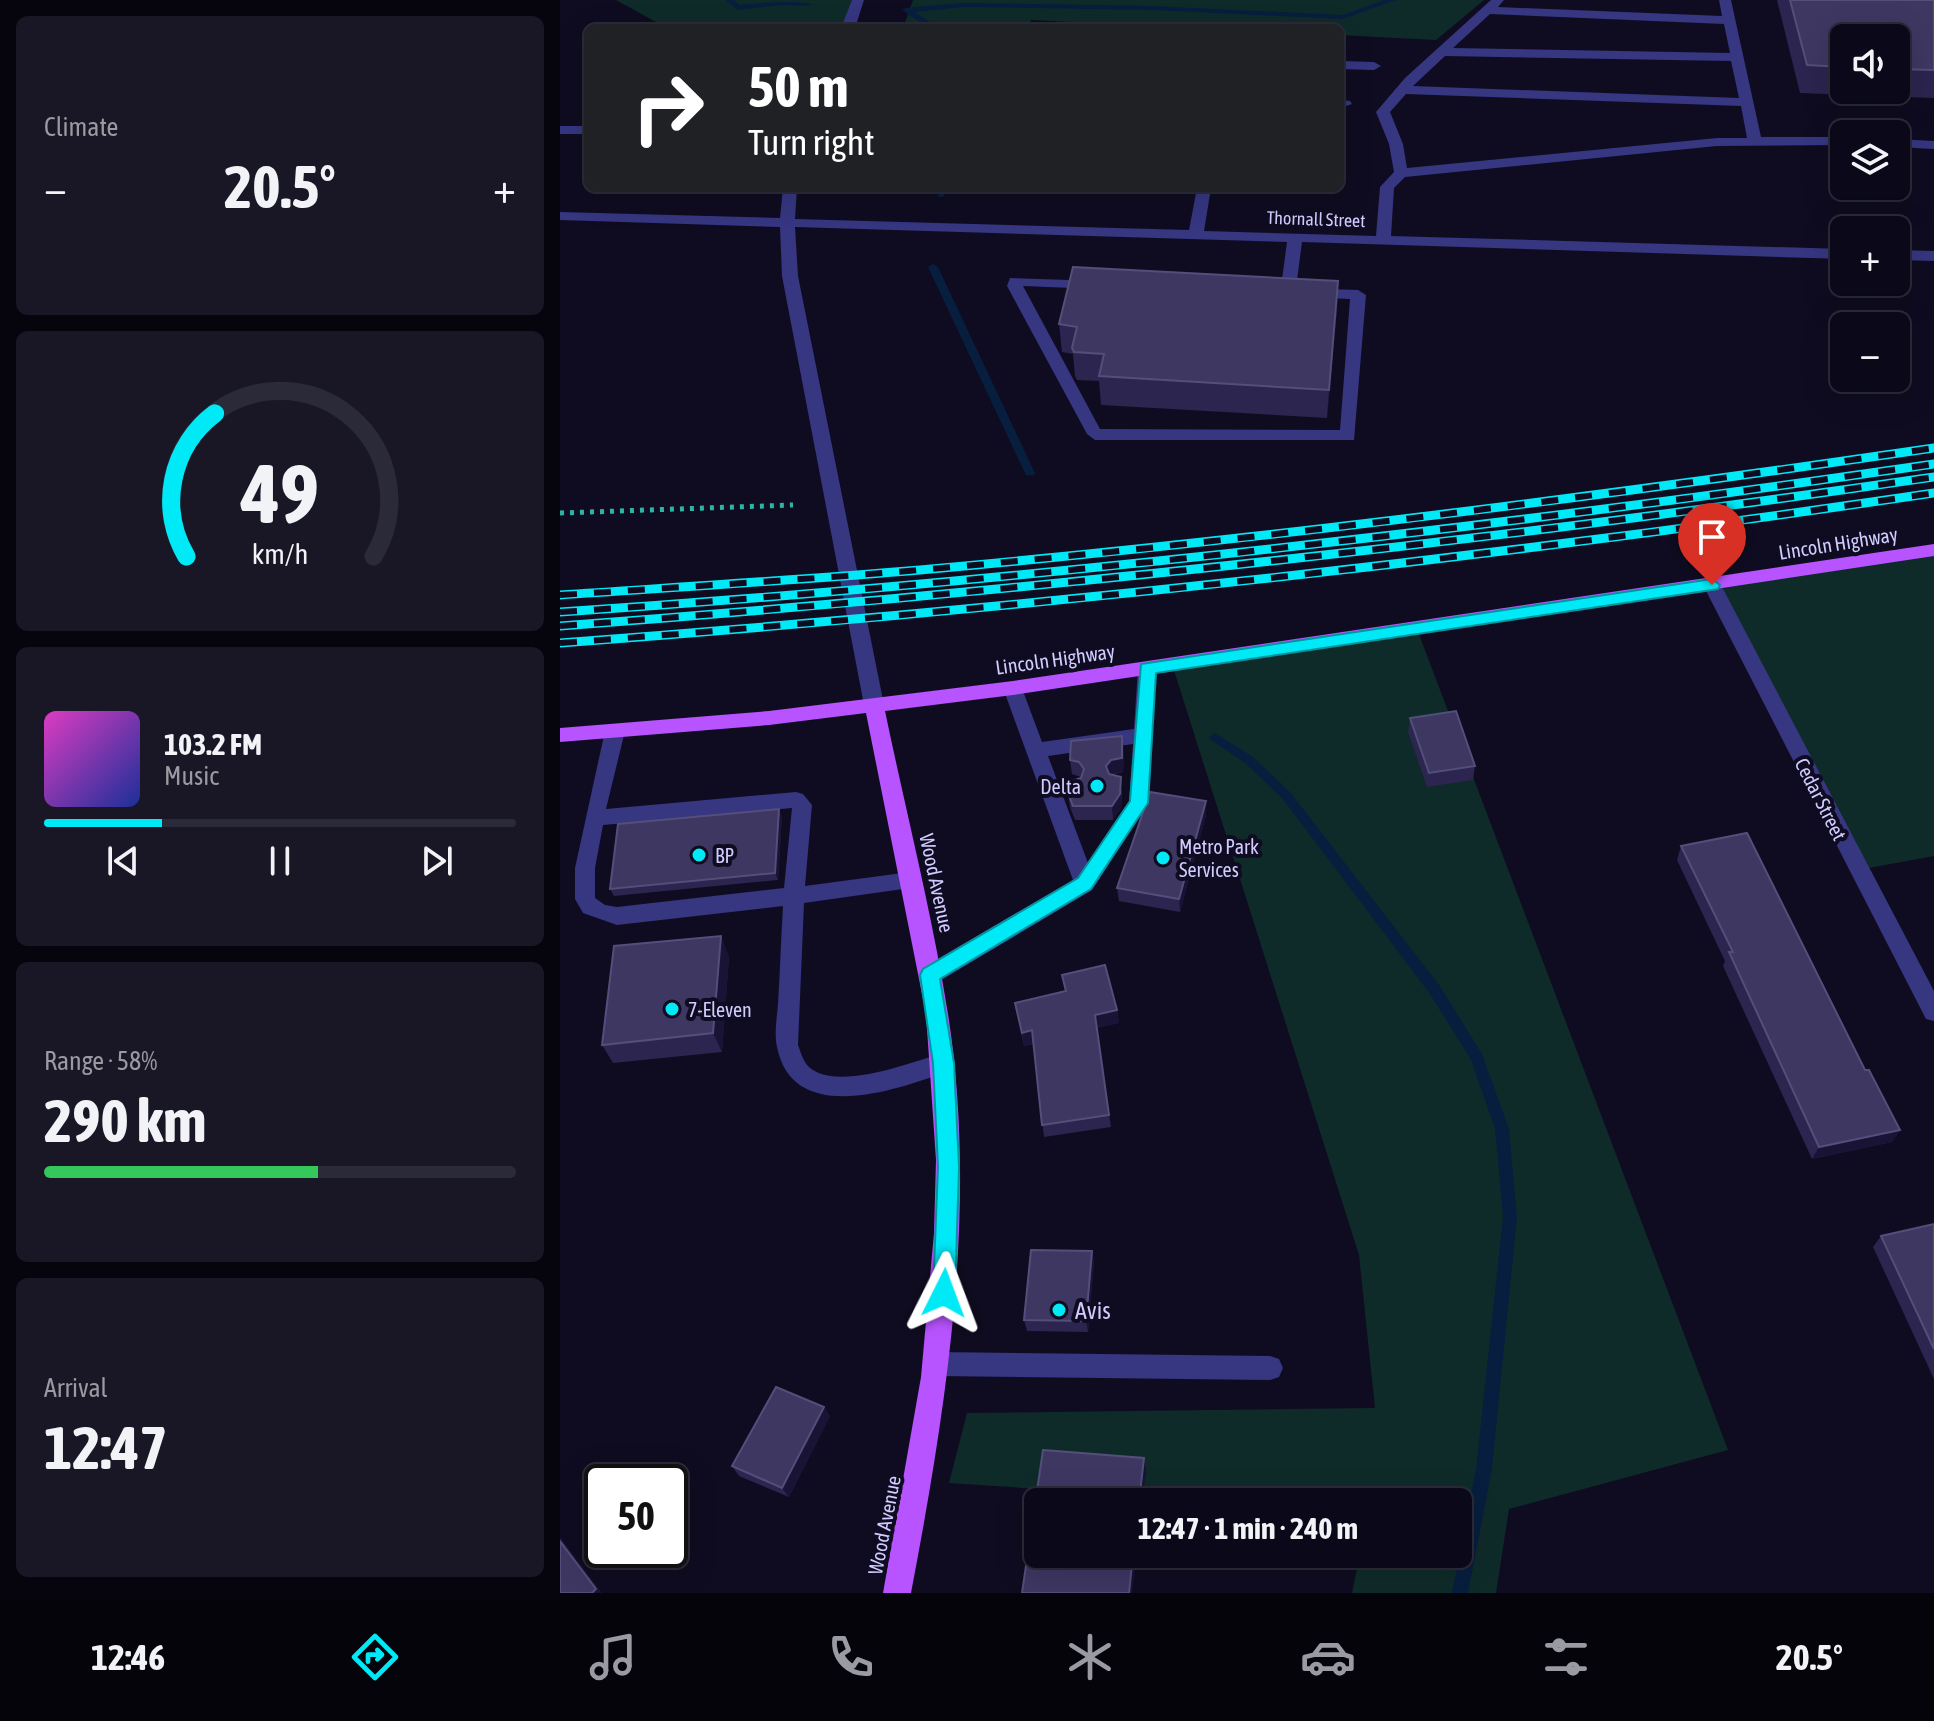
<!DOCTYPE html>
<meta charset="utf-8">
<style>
:root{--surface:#0b0919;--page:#191726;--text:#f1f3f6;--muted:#9a9aa2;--line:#2b2a38;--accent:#00e9f7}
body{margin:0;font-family:"Asap Condensed",sans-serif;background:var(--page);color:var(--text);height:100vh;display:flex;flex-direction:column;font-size:30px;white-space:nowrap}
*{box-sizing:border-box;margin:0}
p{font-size:26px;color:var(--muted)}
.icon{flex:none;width:44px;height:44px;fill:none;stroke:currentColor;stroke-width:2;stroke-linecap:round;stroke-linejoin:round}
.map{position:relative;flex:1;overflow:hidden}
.panel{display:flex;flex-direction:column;gap:16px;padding:16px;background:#06050e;width:560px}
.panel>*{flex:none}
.top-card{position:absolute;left:24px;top:24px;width:760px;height:168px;border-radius:12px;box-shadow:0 8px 32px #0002,0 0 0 2px var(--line);background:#202124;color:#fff;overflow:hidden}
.controls{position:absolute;left:1270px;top:24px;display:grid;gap:16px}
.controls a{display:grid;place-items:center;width:80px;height:80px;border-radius:12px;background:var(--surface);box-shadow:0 8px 32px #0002,0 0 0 2px var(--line);font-size:40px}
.speed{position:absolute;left:24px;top:1464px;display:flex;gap:16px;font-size:40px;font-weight:700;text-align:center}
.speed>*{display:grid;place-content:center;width:104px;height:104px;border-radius:50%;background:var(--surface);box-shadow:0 8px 32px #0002,0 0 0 2px var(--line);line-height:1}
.speed .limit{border:4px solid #111;border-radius:12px;background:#fff;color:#111}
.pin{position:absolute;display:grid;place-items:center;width:68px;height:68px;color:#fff;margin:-82px -34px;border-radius:50% 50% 50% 0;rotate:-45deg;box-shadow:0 0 8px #0007}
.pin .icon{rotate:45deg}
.me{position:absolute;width:88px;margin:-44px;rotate:3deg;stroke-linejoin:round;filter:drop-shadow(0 0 6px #0008)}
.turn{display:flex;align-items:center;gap:28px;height:168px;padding:0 32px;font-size:36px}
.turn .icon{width:104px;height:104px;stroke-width:2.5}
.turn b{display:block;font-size:56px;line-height:68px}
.big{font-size:60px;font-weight:700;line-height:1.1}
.panel .card{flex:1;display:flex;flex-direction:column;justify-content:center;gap:12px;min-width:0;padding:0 28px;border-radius:12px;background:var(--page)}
.panel .dial{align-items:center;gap:0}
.dial svg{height:208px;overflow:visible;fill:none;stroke:var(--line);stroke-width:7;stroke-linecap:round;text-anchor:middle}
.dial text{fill:var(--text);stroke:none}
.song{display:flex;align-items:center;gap:24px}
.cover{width:96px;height:96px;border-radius:12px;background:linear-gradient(135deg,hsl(310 70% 55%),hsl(230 70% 35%))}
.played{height:8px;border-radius:4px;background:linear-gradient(90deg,var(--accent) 25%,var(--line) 25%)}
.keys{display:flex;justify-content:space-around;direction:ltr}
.heat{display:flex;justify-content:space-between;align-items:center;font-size:44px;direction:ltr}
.charge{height:12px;border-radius:6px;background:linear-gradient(90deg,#34c759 58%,var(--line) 0)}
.trip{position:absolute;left:464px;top:1488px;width:448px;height:80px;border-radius:12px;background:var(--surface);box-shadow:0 8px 32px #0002,0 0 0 2px var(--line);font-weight:700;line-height:80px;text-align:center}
.tabs{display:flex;height:128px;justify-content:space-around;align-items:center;background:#04040a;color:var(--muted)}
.tabs .icon{width:56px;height:56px}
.tabs .on{color:var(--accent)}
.tabs b{font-size:36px;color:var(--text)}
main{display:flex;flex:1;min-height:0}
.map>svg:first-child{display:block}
.green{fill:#0f2b29}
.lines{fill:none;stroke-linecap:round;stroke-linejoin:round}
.stream{fill:#081e3e;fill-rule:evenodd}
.path{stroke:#2ab5a7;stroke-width:5;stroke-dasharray:4 6;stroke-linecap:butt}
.minor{fill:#363681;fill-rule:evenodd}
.major{fill:#b753ff;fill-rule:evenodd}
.rail-casing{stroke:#00e9f7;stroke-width:9}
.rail{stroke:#0f0c21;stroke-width:6;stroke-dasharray:17;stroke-linecap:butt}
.wall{fill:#2b254f;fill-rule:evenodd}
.shaded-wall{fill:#191335}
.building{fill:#3d3762;stroke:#544e7b;stroke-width:2}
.route{fill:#00e9f7;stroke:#0097a1;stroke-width:2}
.poi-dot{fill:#00e9f7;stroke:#0f0c21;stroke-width:3}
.labels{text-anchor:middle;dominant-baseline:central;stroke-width:8;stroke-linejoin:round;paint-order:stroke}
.far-street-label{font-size:18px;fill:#d0ccff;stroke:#0f0c21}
.street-label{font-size:20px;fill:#d0ccff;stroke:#0f0c21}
.poi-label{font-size:20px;fill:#d0ccff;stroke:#0f0c21;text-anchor:start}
.near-poi-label{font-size:24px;fill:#d0ccff;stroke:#0f0c21;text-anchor:start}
</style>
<main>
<section class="panel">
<div class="card"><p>Climate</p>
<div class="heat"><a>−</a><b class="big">20.5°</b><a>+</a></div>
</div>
<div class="card dial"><svg viewBox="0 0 100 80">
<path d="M14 69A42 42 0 1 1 86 69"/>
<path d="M14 69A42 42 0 0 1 25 14" stroke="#00e9f7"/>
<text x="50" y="56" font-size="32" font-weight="700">49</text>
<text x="50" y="72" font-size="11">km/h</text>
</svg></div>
<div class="card">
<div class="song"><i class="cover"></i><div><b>103.2 FM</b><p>Music</p></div></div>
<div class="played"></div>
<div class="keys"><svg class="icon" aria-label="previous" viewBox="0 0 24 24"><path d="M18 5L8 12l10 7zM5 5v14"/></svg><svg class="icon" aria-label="pause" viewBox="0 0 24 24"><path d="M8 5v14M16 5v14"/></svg><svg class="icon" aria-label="next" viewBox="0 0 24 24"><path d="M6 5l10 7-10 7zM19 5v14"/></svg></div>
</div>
<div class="card"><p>Range · 58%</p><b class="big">290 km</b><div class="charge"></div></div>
<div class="card"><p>Arrival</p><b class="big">12:47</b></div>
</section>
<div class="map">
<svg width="1374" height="1593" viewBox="0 0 1374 1593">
<rect width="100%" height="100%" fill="#0f0c21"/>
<!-- green -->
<path class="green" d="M56,0H298L288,28H107Z
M353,0H924L876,40L780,35V28H627L471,20L470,28H343Z
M1374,550V856L1298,870L1152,585Z
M857,629L1168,1450L949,1509L936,1593H792L800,1554H898V1502H678L389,1483L407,1413L815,1408L799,1255L612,664Z"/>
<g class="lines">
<!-- stream -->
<path class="stream" d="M165,0H174L180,5C202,3 231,0 252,4L248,6L223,5L178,10Z
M825,0H836L783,19L593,10L404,7L355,12L378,28H369L342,10L346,8L404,3L593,6L782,15Z
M378,188H386L384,197H378Z
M373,264L378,267L475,473L474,475H466L465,473L368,267Z
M655,733L693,757L730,792L880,986L922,1054L949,1129L957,1217L932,1469L908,1593H892L916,1469L943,1217L935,1129L911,1060L870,994L722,798L685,763L651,740L649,737Z"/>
<!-- path -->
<path class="path" d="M0,513L233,505"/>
<!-- minor -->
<path class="minor" d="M292,0H304L295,28H281Z
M931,0H944L938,7L1162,16L1159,0H1171L1201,137H1284V145L1157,146L845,177L834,188L831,236L1284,249V259L742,242L736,288L798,290L806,295L794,440H535L527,434L447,286L450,278L721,287L727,242L235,227L238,276L324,705L314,712L304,705L222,276L220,227L0,220V212L220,218L223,188H237L235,219L629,230L637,188H651L644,231L816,236L820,187L834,172L829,144L816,112L845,78ZM930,14L1164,24L1170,53L893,48ZM885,56L1171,61L1179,98L853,86ZM846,94L1181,106L1187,138H1157L847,168L843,144L830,112ZM463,286L790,299L780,430L540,429Z
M780,61L814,62L821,66L814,70L780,69Z
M780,100L790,101L792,104L780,108Z
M0,126H28V134H0Z
M1336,139L1374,141V149L1336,147Z
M1336,250L1374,251V261L1336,260Z
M1152,579L1161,585L1374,991V1021L1366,1019L1143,585Z
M587,661L596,668L589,803L532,890L378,982L370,984L362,982L359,975L362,968L513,880L443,688L446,683H460L482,742L574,729L578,668ZM573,744L569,802L528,863L488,756Z
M55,724L62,726L65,731L46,809L236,792L243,794L252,805L245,886L350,872L357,874L360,880L357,886L350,888L244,903L238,1045C241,1053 243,1061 249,1067C277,1092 352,1062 383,1053L391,1056L394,1063L391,1070C340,1089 233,1128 217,1047C214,1034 217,1017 218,1004C220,971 221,939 223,906L57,925L23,913L15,899V868L45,731L48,726ZM232,808L224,888L57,907L45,905L35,898V868L43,825Z
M376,1352L710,1356L719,1359L723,1368L719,1377L710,1380L376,1376L367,1373L363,1364L367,1355Z"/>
<!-- major -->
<path class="major" d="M1374,544V556L453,695L325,711C346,812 372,913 388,1014C418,1206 387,1404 351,1593H323L361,1377L374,1233L376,1160L366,1014L306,713L209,725L0,742V728L209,711L453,681Z"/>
<defs>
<path id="rail" d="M0,595C120,587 240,580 360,570C699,540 1037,497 1374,448
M0,612C460,582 917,530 1374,464
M0,626C460,592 917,543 1374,477
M0,643C460,609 918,560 1374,493"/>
</defs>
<!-- rail casing -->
<use href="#rail" class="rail-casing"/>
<!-- rail -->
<use href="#rail" class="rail"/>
</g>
<!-- wall -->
<path class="wall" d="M1217,0H1374V98L1240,93ZM1284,38H1336V90H1284Z
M777,309L767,418L541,405L539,381L517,380L515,376L513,354L502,352L499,324Z
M850,718L915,766L913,780L867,787L848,732Z
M564,751L563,772L552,775L562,791L561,808L553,820H515L510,807L508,793L521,777L512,774L510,760Z
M646,801V815L620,912L559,901L557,888Z
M222,816L218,880L54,896L50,889Z
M1121,846L1305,1070L1340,1130L1332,1142L1252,1159L1163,966L1165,961L1117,860Z
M169,956L162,1052L53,1063L42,1045Z
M502,975L557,1010L559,1023L536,1028L551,1127L484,1137L473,1044L464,1046L455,1003L505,991Z
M1374,1224V1379L1313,1247L1321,1236Z
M532,1251L534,1262L528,1332L467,1331L464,1320Z
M264,1407L270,1416L229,1497L179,1476L172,1466Z"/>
<!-- shaded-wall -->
<path class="shaded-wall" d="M778,281L777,309L767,418L769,390Z
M562,736L564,751L563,772L552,774L547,780L546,766L551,760Z
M561,777V808L553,820L552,806Z
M646,801V815L620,912L619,899Z
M219,809L222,816L218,880L215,873Z
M161,936L169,956L162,1052L153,1033Z
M557,1010L559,1023L536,1028L535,1015Z
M472,1030L474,1043L464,1046L462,1033Z
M1340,1130L1332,1142L1252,1159L1259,1147Z
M532,1251L534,1262L528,1332L526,1321Z
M264,1407L270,1416L229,1497L222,1488Z
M584,1458L586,1472L582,1502H579Z
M0,1537L42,1593H32L0,1541Z
M573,1554H577L572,1593H569Z"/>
<!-- building -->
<path class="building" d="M1230,0H1374V70L1336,69V38H1284V67L1247,65Z
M513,267L778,281L769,390L539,376L544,354L514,352L512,348L517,327L499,324Z
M896,711L915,766L869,773L850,718Z
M562,736V758L551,760L546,766L549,774L561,777L560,794L552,806H513L508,793L509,782L521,778L524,769L519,762L510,760L511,741Z
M590,792L646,801L619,899L557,888Z
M219,809L215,873L50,889L58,824Z
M1187,833L1305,1070H1309L1340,1130L1259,1147L1169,952H1173L1121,846Z
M161,936L153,1033L42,1045L54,946Z
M545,965L557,1010L535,1015L549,1115L482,1125L472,1030L462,1033L455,1003L506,991L502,975Z
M1374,1224V1349L1321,1236Z
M471,1250L532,1251L526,1321L464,1320Z
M216,1387L264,1407L222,1488L172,1466Z
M483,1450L584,1458L579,1502H478V1554H573L569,1593H462Z
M0,1541L36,1589L32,1593H0Z"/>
<!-- route -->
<path class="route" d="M1152,579L1160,585L1158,589L596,673L588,803L531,889L380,979L394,1063L399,1167L395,1293L392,1301L384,1304L376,1301L373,1293L378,1167L373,1063L360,975L363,969L518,878L570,801L581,664Z"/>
<!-- markers -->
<g class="poi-dot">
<circle cx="537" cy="786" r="8"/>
<circle cx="139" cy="855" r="8"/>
<circle cx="603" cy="858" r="8"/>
<circle cx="112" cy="1009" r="8"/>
<circle cx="499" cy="1310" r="8"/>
</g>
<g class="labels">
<!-- far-street labels -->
<g class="far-street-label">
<text transform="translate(756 219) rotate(2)">Thornall Street</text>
</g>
<!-- street labels -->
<g class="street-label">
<text transform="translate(1278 543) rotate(-9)">Lincoln Highway</text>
<text transform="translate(495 659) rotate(-8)">Lincoln Highway</text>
<text transform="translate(1261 799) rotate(63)">Cedar Street</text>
<text transform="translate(377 883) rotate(78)">Wood Avenue</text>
<text transform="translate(324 1525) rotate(-79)">Wood Avenue</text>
</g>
<!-- poi labels -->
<g class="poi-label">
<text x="521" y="786" text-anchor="end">Delta</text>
<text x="619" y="846">Metro Park<tspan x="619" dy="23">Services</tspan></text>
<text x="155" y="855">BP</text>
<text x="128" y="1009">7-Eleven</text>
</g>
<!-- near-poi labels -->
<g class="near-poi-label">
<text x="515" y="1310">Avis</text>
</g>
</g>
</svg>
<div class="controls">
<a><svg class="icon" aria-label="sound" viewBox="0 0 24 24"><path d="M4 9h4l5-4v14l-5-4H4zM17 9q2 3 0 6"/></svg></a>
<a><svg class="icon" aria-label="layers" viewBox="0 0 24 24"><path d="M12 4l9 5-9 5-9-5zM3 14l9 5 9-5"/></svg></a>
<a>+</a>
<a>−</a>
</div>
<div class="speed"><div class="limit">50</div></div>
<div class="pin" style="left:1152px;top:585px;background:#d93025"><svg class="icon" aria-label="arrive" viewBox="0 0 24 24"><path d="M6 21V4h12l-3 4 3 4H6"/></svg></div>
<svg class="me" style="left:384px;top:1293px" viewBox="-20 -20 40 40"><path d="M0-17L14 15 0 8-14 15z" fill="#00e9f7" stroke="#fff" stroke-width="4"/></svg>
<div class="trip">12:47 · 1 min · 240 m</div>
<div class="top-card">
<div class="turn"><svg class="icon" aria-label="right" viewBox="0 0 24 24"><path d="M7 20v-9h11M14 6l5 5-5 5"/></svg><div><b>50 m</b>Turn right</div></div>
</div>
</div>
</main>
<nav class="tabs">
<b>12:46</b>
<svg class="icon on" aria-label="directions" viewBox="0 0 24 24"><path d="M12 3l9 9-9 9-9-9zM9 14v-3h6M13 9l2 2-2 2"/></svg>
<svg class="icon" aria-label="music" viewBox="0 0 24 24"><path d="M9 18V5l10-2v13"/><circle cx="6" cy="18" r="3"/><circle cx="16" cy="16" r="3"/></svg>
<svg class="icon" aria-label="phone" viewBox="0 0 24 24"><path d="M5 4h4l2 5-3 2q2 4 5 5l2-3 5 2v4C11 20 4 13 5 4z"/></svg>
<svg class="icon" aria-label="climate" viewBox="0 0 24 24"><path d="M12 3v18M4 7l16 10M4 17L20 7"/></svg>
<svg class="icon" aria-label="car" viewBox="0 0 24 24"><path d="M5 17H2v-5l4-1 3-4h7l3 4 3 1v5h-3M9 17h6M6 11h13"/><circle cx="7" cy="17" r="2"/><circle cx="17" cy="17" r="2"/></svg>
<svg class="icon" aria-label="filters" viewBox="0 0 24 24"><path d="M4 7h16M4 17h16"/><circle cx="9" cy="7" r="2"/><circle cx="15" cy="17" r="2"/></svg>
<b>20.5°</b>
</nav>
